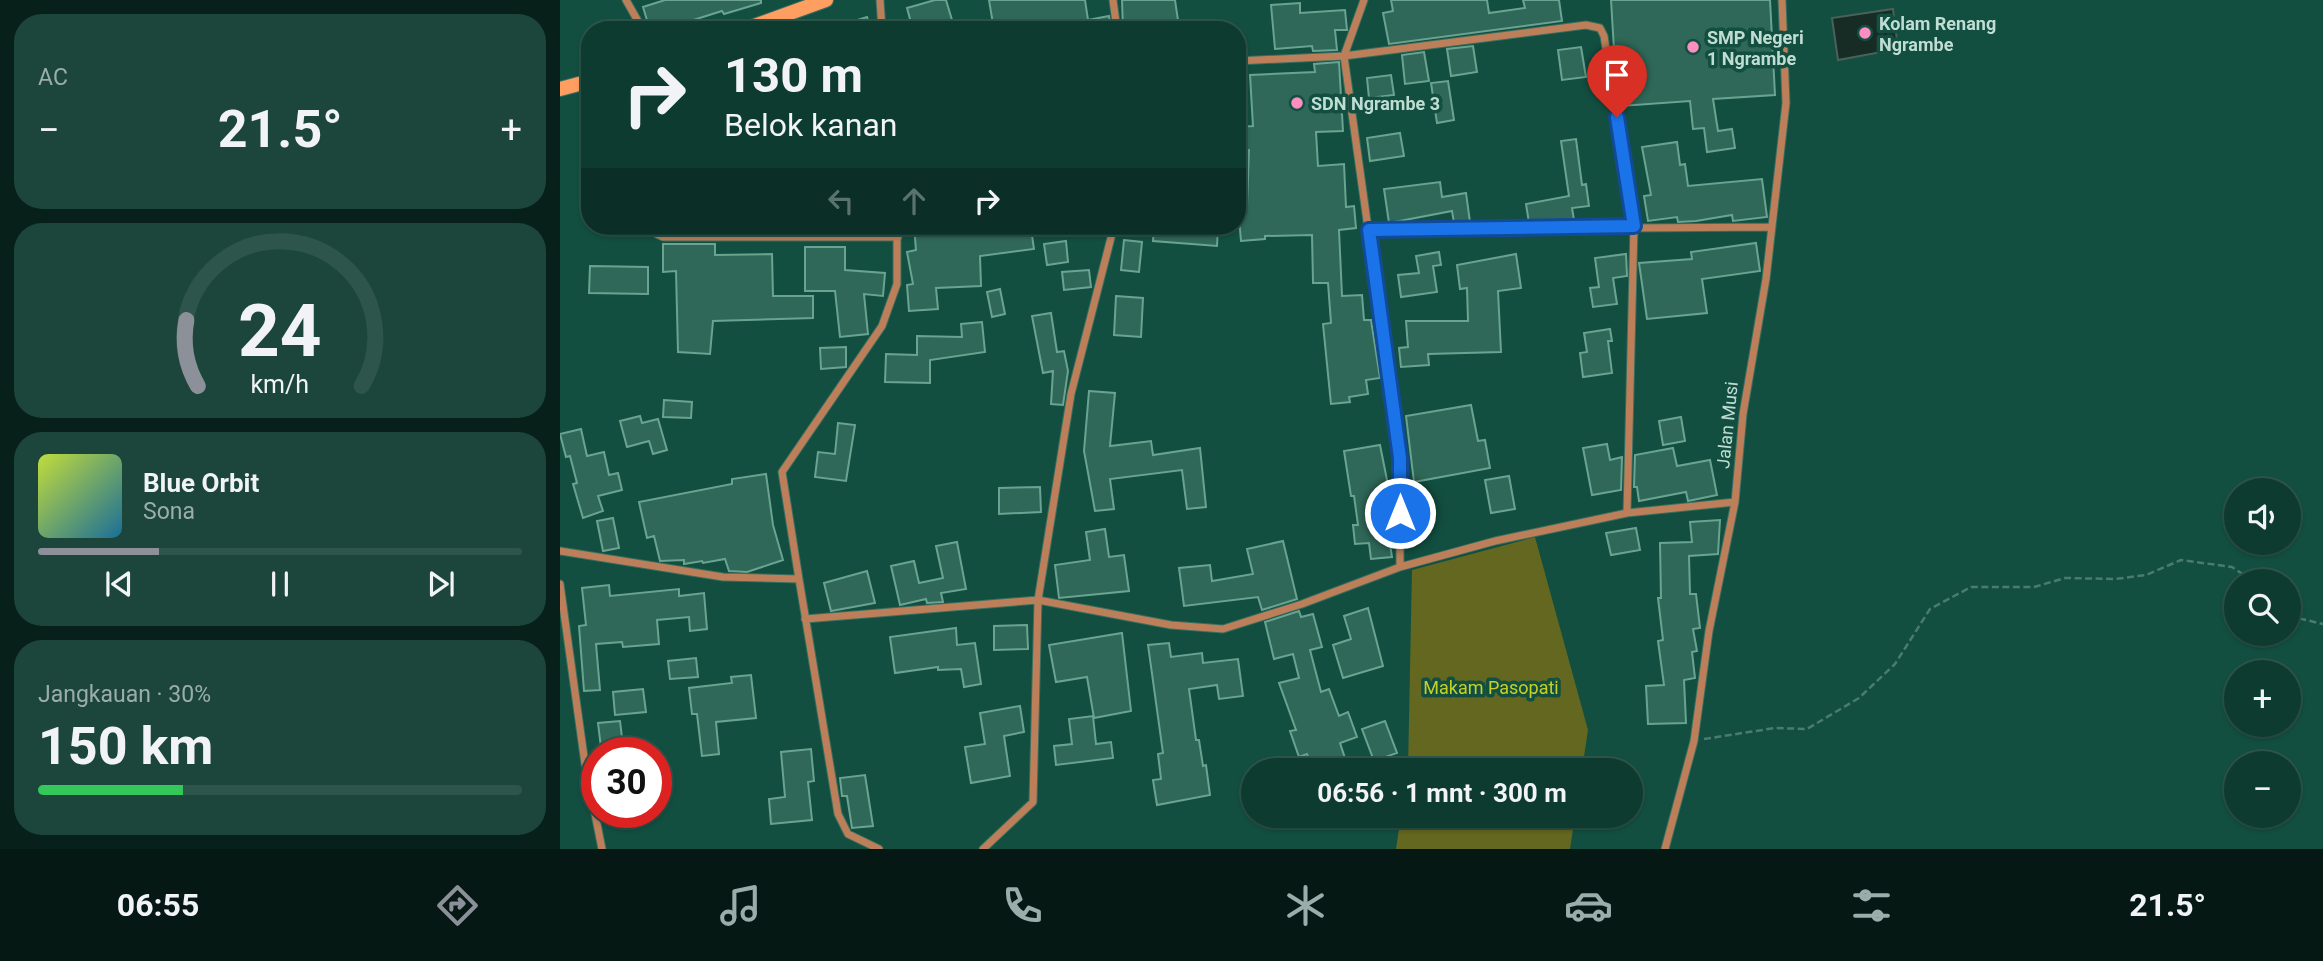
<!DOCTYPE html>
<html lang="id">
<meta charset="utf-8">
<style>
:root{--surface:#0e3b30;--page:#1c463c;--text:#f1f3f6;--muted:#9badab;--line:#2e554c;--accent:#8c9099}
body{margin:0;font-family:Roboto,sans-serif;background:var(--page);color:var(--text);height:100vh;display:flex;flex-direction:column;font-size:26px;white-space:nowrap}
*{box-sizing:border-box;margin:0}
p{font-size:23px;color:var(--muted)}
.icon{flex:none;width:38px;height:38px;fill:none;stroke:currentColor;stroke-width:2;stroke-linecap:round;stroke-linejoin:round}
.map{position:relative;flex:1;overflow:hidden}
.sheet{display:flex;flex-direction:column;gap:14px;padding:14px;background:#08201a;width:560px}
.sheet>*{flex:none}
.guide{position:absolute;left:21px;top:21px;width:665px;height:214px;border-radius:28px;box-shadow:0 2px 5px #0004,0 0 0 2px var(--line);background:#0e3b30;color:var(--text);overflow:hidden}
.controls{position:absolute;left:1664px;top:478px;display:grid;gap:14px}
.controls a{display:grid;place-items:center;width:77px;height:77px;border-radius:50%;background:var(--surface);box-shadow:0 2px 5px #0004,0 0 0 2px var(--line);font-size:35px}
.speed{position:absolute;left:21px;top:737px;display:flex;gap:14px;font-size:35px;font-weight:700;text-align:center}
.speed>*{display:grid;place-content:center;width:91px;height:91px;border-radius:50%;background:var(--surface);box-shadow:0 2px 5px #0004,0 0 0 2px var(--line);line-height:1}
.speed .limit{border:10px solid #d22;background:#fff;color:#111}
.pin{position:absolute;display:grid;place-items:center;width:60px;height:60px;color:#fff;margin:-72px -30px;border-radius:50% 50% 50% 0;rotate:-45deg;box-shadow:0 0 7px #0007}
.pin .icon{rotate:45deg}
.me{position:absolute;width:77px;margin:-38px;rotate:0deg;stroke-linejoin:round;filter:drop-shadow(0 0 5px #0008)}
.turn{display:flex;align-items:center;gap:24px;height:147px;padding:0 28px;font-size:32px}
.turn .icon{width:91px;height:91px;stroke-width:2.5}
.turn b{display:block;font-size:49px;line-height:60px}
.lanes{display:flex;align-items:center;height:66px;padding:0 28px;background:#0003;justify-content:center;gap:35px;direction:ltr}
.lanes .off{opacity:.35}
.big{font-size:52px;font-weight:700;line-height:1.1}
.sheet .tile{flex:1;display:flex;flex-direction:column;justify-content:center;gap:10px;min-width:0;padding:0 24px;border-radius:28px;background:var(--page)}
.sheet .dial{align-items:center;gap:0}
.dial svg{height:182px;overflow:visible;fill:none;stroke:var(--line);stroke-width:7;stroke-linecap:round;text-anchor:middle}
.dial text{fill:var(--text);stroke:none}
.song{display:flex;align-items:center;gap:21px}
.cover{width:84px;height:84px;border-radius:10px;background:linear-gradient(135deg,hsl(70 70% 55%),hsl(200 70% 35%))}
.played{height:7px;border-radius:4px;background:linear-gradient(90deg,var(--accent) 25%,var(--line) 25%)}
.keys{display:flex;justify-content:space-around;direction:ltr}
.heat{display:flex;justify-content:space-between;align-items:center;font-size:38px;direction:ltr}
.charge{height:10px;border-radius:5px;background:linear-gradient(90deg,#34c759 30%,var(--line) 0)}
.trip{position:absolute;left:681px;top:758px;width:402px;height:70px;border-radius:35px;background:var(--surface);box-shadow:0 2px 5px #0004,0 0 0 2px var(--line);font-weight:700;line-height:70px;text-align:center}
.dock{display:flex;height:112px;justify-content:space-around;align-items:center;background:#061813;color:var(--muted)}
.dock .icon{width:49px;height:49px}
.dock .active{color:var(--accent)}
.dock b{font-size:32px;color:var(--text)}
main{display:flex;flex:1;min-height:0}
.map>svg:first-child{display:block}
.green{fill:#63671f}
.water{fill:#182c26;stroke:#4a615a;stroke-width:2}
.building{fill:#2f6858;stroke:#6aa391;stroke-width:2}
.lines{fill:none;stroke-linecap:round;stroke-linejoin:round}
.street-casing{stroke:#386e60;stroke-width:9}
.secondary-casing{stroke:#386e60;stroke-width:16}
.path{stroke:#497c6e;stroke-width:2.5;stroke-dasharray:7 3.5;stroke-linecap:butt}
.street{stroke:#bc7f59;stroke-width:7}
.secondary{stroke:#fe9e60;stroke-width:14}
.route-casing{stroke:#114b97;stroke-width:18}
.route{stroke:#1a73e8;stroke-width:12}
.poi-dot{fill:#fd8ec0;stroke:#124f40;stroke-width:2.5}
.labels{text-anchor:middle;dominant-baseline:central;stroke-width:7;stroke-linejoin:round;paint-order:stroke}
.poi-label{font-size:18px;font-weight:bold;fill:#c0ddd3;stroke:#124f40;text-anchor:start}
.street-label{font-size:18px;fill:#c0ddd3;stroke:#124f40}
.park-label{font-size:18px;fill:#c8d026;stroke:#124f40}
</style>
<main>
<section class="sheet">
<div class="tile"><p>AC</p>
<div class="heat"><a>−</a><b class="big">21.5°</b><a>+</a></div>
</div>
<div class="tile dial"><svg viewBox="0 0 100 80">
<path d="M14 69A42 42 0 1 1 86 69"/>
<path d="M14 69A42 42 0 0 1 9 40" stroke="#8c9099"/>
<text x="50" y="56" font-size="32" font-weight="700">24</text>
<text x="50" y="72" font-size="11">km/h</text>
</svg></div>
<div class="tile">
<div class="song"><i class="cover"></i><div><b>Blue Orbit</b><p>Sona</p></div></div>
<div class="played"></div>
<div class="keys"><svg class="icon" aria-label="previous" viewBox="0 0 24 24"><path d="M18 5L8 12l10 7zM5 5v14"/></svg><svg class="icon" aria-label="pause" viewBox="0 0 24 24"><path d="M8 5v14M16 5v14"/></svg><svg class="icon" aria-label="next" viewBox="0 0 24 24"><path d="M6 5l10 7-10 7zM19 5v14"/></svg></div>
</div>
<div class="tile"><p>Jangkauan · 30%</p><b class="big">150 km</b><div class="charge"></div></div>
</section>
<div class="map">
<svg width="1763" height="849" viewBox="0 0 1763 849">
<rect width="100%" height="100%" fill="#124f40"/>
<!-- green -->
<path class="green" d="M975,537L1028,730L1022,770H848L852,570Z
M841,816H1015L1010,849H836Z"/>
<!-- water -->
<path class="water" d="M1333,9L1338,49L1278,60L1272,18Z"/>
<!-- building -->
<path class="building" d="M105,0H201V3L164,14L162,11L111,27V30H90L83,7Z
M375,0H386L395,30H353L347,8Z
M429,0H525L528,20L549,16L551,30H434Z
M562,0H615L619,27L563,30Z
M831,0H927L929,13L965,8L963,0H999L1002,21L829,44L823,13L833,11Z
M1051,0H1210L1215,95L1153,99L1158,131L1172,129L1175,148L1147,152L1144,128L1133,129L1130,101L1061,106L1055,66Z
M740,3V13L785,10L787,30H775L777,50L753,51L752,46L715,49L711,5Z
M307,17L311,30H275V27Z
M913,46L917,72L891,76L887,49Z
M1021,47L1026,77L1002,80L998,50Z
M864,52L869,81L845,84L842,55Z
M779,62L783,131L756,132L758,166L784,164L786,207L794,206L796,228L779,230L782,296L802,295L804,320H811L820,378L806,380L808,394L789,397L790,402L771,404L763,324L771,323L768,283H753L752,235L705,236V239L681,241L678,207H687L689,150L677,151V127L693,126L690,75L755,72L754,64Z
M831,75L834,95L809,98L807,78Z
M888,81L894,120L877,123L871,83Z
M840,133L844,156L810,161L807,138Z
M1016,139L1022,185L1026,184L1029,206L1012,208L1014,220L969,223L966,204L1009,196L1001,141Z
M1117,142L1120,165L1125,164L1128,186L1202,179L1207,217L1173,221L1172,215L1136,221L1118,222L1117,217L1088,221L1084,196L1091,195L1082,147Z
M880,182L882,197L906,193L910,222L894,223L892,211L829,223L824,189Z
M354,226H458V230L471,229L474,249L420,256L421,286L376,288L378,309L349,311L347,285L353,284L347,252L356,250Z
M594,226H658L657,246L593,241Z
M564,240L582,242L579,272L561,270Z
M506,241L508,262L487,265L484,244Z
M1196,243L1200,271L1142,279L1147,313L1087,319L1079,263L1132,259L1131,252Z
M103,244H155V255L212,254L213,296H253V318L153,321L150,354L118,352L116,271L103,272Z
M245,247H285V270L325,273L323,296L304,294L308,334L280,337L275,291H245Z
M879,252L881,265L873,266L877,292L841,297L838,275L859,273L856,256Z
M956,254L961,288L938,291L941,352L868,354L869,365L841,367L839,348L848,347L846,321H908L907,288L900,289L897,265Z
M1066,254L1067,276L1053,278L1057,304L1033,307L1030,288L1039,287L1035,258Z
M30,266L88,267V294L29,293Z
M529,270L531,287L504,290L502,272Z
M440,289L445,314L432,317L427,292Z
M556,296L583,298L581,337L554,335Z
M491,313L497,352L504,351L508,371L503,405L491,404L493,371L483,373L472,316Z
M422,322L425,352L370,360V383L325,382L326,354L357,355V336L402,337L401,324Z
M1050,329L1052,341H1048L1052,373L1023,377L1020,353L1027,352L1024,333Z
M286,347V367L261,369L260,348Z
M529,391L555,393L550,446L591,441L593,455L640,448L646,507L627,509L622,470L550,479L554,509L535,511L524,451Z
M104,400L132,402L131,418L103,417Z
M911,405L918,441L925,440L930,468L854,482L846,416Z
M80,416L82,423L98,419L107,450L93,454L89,441L67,447L60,421Z
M1121,417L1125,441L1103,445L1099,421Z
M278,423L295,425L286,481L255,477L258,452L275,454Z
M21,429L27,456L44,452L49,475L58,473L62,490L38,496L43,511L23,518L13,484L17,483L10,456L6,457L0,434Z
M1047,444L1050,460L1062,457L1061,490L1032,495L1023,448Z
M820,445L829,490L822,491L832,557L811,559L809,543L795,544L793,525H798L794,496H791L784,451Z
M1113,448L1117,466L1150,460L1157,495L1128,501L1126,492L1079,501L1077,487H1074L1075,455Z
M206,474L213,525L223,560L187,572L169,571L165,559L143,563L142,561L124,564V560L100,561L94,536L87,538L79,502L172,484V479Z
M949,476L955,509L931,513L925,480Z
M480,487L481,512L439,514V488Z
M53,518L59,548L43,551L37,521Z
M1160,520L1158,554L1129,556L1130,594H1136L1140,628L1133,629L1137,651L1132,652L1135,678L1124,680L1126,723L1088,724L1086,686L1104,685L1098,641L1103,640L1098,598H1101L1100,543L1132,542L1130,522Z
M1076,528L1080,550L1051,555L1046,533Z
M545,529L549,557L564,555L569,591L499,598L495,565L530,560L526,532Z
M723,541L737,599L702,610L698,597L624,606L619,568L650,565L652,581L693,574L687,549Z
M397,542L406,589L381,593L383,602L367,603L366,599L340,605L331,566L354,561L359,583L383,578L376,546Z
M307,571L315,603L271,611L264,583Z
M49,585L50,596L119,589V596L144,593L147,629L130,631L129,617L97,620L99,644L63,647L62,642L36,644L40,690L24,691L19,626L26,625L22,588Z
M808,608L823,666L783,678L773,645L791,639L784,616Z
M739,611L741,617L753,614L762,647L750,650L761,692L769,689L779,716L788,712L797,737L780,743L789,770H753L747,754L739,757L730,731L736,730L719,683L739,678L733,654L714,659L705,622Z
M467,625L468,649L434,650V626Z
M396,628L397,645L415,643L421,684L404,687L401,669L378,670V667L335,673L330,637Z
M562,633L571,711L534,718L527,677L496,682L489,645Z
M609,643L611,657L642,653L643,663L678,659L683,696L659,699L657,685L629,689L636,740H639L643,766L646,765L650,795L597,805L593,780L601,779L598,754L603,753L588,645Z
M136,658L138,677L110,679L108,661Z
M191,675L196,718L156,722L159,754L142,756L137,714H132L129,688L172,683L171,677Z
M83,689L86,712L55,715L53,692Z
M460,706L464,732L444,736L450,776L411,783L405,747L425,744L420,713Z
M533,716L536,744L551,742L553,758L496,765L494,746L512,744L509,719Z
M60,721L63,746L41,748L38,723Z
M825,721L837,753L814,761L802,729Z
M251,749L254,781L248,782L252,820L211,824L209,799L225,797L221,752Z
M305,775L313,826L292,828L287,796H282L280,778Z"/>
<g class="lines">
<defs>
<path id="street" d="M66,0L83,30
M320,0L322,30
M553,0L557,30
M804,0L784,56L840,458V567
M677,61L784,56L1026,25L1040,28L1044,36L1074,226L1067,513
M87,226L90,231L103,237H338
M809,230L1212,227
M0,551L163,577L239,579L278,814L288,834L319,849
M239,579L222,472L322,326L337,284V226
M0,584L25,764L42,849
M245,619L478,600L611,625L663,629L742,604L840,567L935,541L1067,513L1175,502
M423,849L473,802L478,600L511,394L554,226
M1105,849L1134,741L1149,631L1175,502L1183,414L1206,279L1226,103L1222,0"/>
<path id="secondary" d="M183,30L266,0
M0,89L30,81"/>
</defs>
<!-- street casing -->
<use href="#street" class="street-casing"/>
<!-- secondary casing -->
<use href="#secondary" class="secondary-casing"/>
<!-- path -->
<path class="path" d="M1729,616L1763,624
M1144,739L1215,728L1247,729L1299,698L1335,664L1370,609L1411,587H1474L1505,578L1555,579L1586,575L1621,560L1672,567L1693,581"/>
<!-- street -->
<use href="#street" class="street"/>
<!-- secondary -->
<use href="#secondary" class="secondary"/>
</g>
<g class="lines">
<defs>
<path id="route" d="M840,513V458L809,230L1074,226L1057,117"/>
</defs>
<!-- route casing -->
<use href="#route" class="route-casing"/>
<!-- route -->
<use href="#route" class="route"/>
</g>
<!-- markers -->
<g class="poi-dot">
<circle cx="1305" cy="33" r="7"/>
<circle cx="1133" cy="47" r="7"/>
<circle cx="737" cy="103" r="7"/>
</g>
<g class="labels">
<!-- poi labels -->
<g class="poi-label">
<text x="1319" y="23">Kolam Renang<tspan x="1319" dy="21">Ngrambe</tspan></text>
<text x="1147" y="37">SMP Negeri<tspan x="1147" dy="21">1 Ngrambe</tspan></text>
<text x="751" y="103">SDN Ngrambe 3</text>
</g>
<!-- street labels -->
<g class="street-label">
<text transform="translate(1167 425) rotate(-84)">Jalan Musi</text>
</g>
<!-- park labels -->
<g class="park-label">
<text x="931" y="687">Makam Pasopati</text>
</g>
</g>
</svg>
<div class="controls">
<a><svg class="icon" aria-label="sound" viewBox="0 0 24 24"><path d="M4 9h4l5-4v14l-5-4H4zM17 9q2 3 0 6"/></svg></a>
<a><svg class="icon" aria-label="search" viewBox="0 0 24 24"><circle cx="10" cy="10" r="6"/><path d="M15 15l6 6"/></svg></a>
<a>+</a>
<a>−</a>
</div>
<div class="speed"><div class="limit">30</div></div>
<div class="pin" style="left:1057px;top:117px;background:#d93025"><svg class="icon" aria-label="arrive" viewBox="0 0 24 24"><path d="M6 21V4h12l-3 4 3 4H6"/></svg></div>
<svg class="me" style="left:840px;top:513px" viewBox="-20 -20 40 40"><circle r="17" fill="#1a73e8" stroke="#fff" stroke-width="3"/><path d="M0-11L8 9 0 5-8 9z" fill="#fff"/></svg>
<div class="trip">06:56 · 1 mnt · 300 m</div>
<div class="guide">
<div class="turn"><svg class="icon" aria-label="right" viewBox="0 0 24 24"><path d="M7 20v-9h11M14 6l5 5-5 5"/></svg><div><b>130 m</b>Belok kanan</div></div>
<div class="lanes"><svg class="icon off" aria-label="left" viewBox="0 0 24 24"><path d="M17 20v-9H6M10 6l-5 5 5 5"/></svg><svg class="icon off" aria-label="ahead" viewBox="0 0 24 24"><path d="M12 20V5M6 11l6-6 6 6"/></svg><svg class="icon" aria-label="right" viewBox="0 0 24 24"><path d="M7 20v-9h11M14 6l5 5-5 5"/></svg></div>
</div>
</div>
</main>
<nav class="dock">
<b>06:55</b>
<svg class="icon active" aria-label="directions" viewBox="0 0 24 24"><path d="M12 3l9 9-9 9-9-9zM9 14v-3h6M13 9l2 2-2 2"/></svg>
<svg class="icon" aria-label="music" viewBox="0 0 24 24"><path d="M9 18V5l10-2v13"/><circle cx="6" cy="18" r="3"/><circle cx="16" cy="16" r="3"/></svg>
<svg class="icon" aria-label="phone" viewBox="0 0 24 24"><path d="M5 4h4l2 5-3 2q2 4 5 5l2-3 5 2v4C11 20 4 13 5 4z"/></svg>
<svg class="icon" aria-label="climate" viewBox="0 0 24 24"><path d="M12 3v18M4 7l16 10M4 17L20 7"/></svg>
<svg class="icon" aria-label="car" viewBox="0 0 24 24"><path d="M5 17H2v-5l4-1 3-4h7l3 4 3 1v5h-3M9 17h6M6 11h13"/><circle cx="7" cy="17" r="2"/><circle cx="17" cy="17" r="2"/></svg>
<svg class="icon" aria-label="filters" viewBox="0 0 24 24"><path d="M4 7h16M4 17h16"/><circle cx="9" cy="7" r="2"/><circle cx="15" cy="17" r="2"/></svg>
<b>21.5°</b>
</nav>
